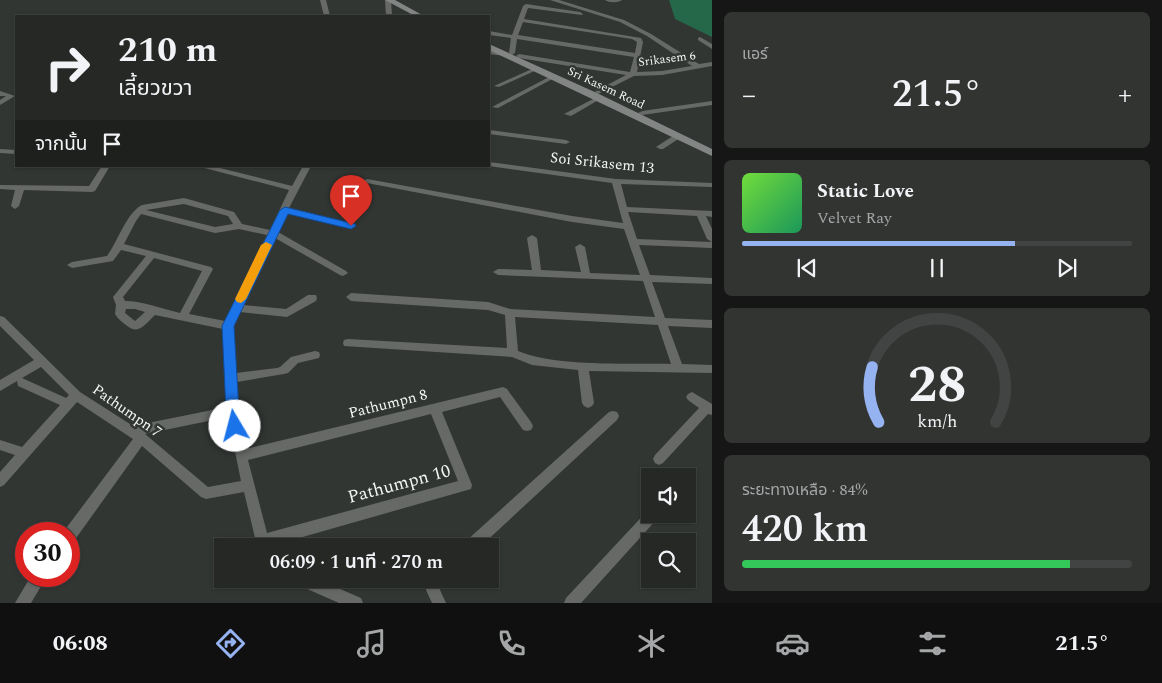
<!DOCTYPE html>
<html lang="th">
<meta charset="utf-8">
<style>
:root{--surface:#262826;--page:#323432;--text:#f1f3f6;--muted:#a4a6a7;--line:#424443;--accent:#95b2f1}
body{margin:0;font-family:Spectral,"Noto Sans Thai",serif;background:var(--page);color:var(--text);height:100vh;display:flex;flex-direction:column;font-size:19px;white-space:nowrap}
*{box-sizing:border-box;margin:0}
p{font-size:16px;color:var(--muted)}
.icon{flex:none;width:28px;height:28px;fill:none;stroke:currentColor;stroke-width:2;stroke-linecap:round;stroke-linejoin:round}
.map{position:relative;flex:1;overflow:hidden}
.panel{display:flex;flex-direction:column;gap:12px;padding:12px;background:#151615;width:450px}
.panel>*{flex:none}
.hud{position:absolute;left:15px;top:15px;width:475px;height:152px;border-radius:0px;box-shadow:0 1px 4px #0004,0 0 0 1px var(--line);background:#262826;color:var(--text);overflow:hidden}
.tools{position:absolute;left:641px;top:468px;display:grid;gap:10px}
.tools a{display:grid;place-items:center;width:55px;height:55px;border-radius:0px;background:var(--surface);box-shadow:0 1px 4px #0004,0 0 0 1px var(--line);font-size:25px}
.speed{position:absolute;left:15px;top:522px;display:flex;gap:10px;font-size:25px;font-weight:700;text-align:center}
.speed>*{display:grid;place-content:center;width:65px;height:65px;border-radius:50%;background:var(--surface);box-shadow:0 1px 4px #0004,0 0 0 1px var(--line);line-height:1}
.speed .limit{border:8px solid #d22;background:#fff;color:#111}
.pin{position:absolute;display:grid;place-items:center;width:42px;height:42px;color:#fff;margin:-51px -21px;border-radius:50% 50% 50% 0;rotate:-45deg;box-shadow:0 0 5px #0007}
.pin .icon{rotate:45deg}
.me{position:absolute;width:55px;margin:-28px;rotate:352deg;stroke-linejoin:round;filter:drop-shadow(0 0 4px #0008)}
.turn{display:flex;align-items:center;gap:18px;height:105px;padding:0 20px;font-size:22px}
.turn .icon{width:65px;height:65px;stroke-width:2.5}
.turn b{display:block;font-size:35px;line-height:42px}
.then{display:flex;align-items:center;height:48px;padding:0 20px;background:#0003;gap:10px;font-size:19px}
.big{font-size:38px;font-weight:600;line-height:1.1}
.panel .card{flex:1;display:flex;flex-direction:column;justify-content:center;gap:8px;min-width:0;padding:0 18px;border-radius:8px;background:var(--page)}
.panel .dial{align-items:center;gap:0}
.dial svg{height:130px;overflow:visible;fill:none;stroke:var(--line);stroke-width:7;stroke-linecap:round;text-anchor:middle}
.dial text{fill:var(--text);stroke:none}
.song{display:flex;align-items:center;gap:15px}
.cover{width:60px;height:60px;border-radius:8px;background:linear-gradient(135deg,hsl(100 70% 55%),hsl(150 70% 35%))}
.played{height:5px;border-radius:2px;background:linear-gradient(90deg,var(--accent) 70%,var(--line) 70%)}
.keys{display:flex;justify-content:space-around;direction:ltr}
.heat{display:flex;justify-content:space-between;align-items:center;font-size:28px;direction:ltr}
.charge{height:8px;border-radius:4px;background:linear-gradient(90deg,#34c759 84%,var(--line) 0)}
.trip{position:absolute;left:214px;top:538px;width:285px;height:50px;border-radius:0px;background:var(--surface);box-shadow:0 1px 4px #0004,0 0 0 1px var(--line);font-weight:600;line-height:50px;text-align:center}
.tabs{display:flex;height:80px;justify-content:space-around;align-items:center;background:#0f100f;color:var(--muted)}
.tabs .icon{width:35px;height:35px}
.tabs .active{color:var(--accent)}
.tabs b{font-size:22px;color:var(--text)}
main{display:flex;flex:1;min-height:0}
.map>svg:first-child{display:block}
.green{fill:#256749}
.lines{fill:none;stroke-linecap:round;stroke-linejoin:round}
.minor{fill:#676967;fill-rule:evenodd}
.secondary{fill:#828584;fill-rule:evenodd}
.route{fill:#1a73e8;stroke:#114b97}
.slow{fill:#f59e0b}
.labels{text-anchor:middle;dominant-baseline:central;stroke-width:5;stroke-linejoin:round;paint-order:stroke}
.far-street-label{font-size:12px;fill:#f3f6f4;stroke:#323633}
.street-label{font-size:15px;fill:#f3f6f4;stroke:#323633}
.near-street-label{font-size:18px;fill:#f3f6f4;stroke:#323633}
</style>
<main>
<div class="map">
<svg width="712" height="603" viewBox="0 0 712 603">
<rect width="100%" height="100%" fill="#323633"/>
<!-- green -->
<path class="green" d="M669,0H712V37L675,19Z"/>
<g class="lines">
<!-- minor -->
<path class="minor" d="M320,0H326L330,16H324Z
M385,0H391L392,16H386Z
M550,0H559L624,20L651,34L699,64L712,62V66L662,75L634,76L598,94L595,92L596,91L626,75L519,58L516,56L519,54L630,72L634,57L517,39L515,53L512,55L509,53L511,38L489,35V31L512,35L523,6L526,4L580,12L583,14L582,15L528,8L524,19L641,38L643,42L637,72L662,71L692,66L647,36L620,22ZM523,22L632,39L637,42L635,53L518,35Z
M605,0H622C618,3 609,3 605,0Z
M700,37L712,44V49L698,40V38Z
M489,50L508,54L505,56L489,54Z
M534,68L539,69L499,87L494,86Z
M551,76L556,77L498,108L492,107Z
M0,91L15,96L0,105V100L6,96H0Z
M597,97L602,98L571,116L564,114Z
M712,101V105L642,115L638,113L642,111Z
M489,130L566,140L570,142L566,144L489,134Z
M676,134H679L683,136L663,149H660L656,147Z
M0,149L16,150V154L0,153Z
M489,162L616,179L712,183V187L621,184L627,207L712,211V217L706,216L712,229V248L639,245L650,275L712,278V284L652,282L665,318L712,320V328L668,326L682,364L712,365V373L589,371L594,403L592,406L588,408L584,406L582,403L578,370L532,365L512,357L344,346L343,343L344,340L348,339L507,348L505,315L488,310L351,301L346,297L351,293L488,302L510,309L655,317L643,281L498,275L493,272L498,269L532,270L527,238L532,235L537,238L541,270L581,272L575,247L580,244L585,247L590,273L640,275L624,229L572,222L367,183L363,181L367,179L572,216L623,223L612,183L489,166ZM628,212L697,216L707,239L712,242L637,239ZM515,317L658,325L671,364C628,363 557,367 518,351Z
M102,166H110L95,191L92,192L24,190L19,206L15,209L11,206L15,190L0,189V185L89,186Z
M197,166H212L292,186L303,166H311L289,208L351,223L355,226L351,229L287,213L278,232L346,271L348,273L343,276L340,275L275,238L243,305L286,309L308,295H316L317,298L316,301L287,317L240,312L233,326L236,373L277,368L280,367L291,357L315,351L319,352L320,355L319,358L298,363L288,373L284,374L237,382L239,411L246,449L503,387L507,389L531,422L533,426L531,430L527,431L523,430L500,397L442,412L472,485L471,489L271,546H257L244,492L206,499L201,497L142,446L74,541L69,543V534H63L64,531L133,439L77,402L4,485L0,487V472L15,455L0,450V440L22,447L60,405L18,386L17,381L0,391V380L34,360L0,326V316L4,317L80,392L133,426L227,407L223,329L155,315C145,324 139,336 126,325C122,322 118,319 115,314L116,305L113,297L146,256L121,250L113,261L72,268L67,265L72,262L107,256C117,243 127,212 142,205L184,198L234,212L242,224L270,230L289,190ZM184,204L228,216L233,224L215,227L146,210ZM141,214L215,233L239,229L267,235L225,321L189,314L213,269L211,267L124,244L136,221ZM154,258L202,271L180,313C163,309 142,301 125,301L123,297ZM126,309H135L145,312L135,321L125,313ZM41,367L69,395L66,398L22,378ZM431,414L458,481L267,533L248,460ZM228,417L241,481L208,487L145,434Z
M692,392L712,404V415L708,414L663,463L659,465L655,463L653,459L655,455L699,408L688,400L686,397L688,394Z
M613,411L617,412L619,416L617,420L481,546H464L466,541L609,412Z
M650,508V514H659L657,519L581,603H564L566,598Z
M31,576H47L31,603H15Z
M294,579H317L361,598L363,603H339L296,584Z
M429,579H443L440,590L446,603H432L426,590Z"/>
<!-- secondary -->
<path class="secondary" d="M385,0H395L424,16H415Z
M489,44L599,94L712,149V156L489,50Z"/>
</g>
<!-- route -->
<path class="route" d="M285,207L355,224L356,226L351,229L288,214L234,326L239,411L242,426L240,430L235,432L231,430L226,411L222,326L280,210Z"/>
<!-- slow -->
<path class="slow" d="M266,242L272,245L246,299L241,303L237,302L235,299L261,245Z"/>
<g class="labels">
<!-- far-street labels -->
<g class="far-street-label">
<text transform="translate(667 59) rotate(-7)">Srikasem 6</text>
<text transform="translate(606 88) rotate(25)">Sri Kasem Road</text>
</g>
<!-- street labels -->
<g class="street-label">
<text transform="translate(602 163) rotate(6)">Soi Srikasem 13</text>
<text transform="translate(388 404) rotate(-14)">Pathumpn 8</text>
<text transform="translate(127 411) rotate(35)">Pathumpn 7</text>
</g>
<!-- near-street labels -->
<g class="near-street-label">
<text transform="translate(399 484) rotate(-15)">Pathumpn 10</text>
</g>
</g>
</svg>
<div class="tools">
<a><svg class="icon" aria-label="sound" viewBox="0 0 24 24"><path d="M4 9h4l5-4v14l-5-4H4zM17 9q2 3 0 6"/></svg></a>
<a><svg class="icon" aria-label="search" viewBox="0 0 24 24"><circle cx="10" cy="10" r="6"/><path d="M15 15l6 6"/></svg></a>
</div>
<div class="speed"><div class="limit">30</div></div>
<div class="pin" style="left:351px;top:226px;background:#d93025"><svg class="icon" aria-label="arrive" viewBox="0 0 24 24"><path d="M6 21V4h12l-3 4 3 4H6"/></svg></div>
<svg class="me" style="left:235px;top:426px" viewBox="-20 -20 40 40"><circle r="19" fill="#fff"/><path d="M0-13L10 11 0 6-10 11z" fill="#1a73e8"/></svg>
<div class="trip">06:09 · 1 นาที · 270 m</div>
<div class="hud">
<div class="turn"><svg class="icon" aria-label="right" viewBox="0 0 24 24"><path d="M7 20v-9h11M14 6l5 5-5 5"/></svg><div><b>210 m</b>เลี้ยวขวา</div></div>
<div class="then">จากนั้น<svg class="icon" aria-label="arrive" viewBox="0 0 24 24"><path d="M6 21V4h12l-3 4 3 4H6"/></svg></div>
</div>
</div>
<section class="panel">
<div class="card"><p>แอร์</p>
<div class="heat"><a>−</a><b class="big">21.5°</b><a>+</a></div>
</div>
<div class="card">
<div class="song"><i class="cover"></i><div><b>Static Love</b><p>Velvet Ray</p></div></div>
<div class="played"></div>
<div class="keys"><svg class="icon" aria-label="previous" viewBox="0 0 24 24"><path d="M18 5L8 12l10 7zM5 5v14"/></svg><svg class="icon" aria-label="pause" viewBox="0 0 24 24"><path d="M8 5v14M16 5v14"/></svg><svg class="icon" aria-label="next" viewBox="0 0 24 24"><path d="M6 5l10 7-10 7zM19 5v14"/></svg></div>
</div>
<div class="card dial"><svg viewBox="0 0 100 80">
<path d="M14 69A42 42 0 1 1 86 69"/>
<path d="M14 69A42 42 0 0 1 10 35" stroke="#95b2f1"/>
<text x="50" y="56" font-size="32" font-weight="700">28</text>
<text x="50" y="72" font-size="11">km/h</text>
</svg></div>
<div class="card"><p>ระยะทางเหลือ · 84%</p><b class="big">420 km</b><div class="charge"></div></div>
</section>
</main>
<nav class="tabs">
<b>06:08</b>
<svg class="icon active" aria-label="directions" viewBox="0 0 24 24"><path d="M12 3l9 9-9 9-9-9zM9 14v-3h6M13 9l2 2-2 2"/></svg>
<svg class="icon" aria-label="music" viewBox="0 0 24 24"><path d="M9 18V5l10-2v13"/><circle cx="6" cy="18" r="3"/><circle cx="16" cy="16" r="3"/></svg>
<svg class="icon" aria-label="phone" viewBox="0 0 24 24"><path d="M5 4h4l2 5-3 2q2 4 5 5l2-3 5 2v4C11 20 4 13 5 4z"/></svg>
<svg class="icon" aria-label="climate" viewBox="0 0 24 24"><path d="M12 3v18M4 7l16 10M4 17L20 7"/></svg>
<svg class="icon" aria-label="car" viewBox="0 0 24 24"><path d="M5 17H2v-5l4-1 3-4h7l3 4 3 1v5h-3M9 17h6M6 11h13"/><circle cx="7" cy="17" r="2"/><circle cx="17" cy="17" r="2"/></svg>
<svg class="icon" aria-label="filters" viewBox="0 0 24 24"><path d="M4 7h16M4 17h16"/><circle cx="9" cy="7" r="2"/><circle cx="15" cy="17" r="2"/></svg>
<b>21.5°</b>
</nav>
